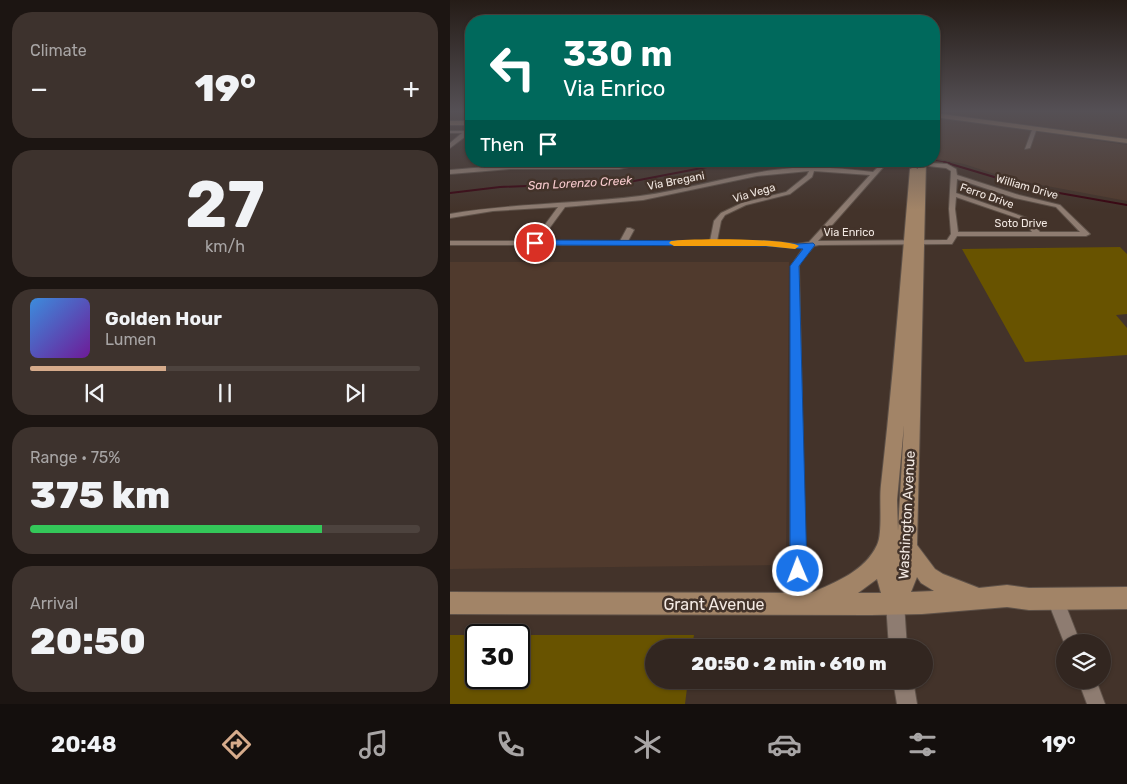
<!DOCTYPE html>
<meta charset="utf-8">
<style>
:root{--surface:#322620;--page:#3d322d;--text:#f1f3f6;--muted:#a8a5a5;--line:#4d433e;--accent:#d6ab8b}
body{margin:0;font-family:Rubik,sans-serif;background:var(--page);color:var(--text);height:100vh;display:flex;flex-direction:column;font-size:19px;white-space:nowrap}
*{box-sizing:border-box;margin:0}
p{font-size:16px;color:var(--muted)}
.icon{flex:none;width:28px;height:28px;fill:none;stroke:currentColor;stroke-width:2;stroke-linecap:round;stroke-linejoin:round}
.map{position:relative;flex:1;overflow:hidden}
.side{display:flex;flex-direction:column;gap:12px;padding:12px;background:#1c1512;width:450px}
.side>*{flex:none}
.banner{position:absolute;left:15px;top:15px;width:475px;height:152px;border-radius:20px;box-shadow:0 1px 4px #0004,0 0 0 1px var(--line);background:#00695c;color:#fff;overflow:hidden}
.controls{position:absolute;left:606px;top:634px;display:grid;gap:10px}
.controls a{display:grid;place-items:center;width:55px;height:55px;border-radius:50%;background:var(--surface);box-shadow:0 1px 4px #0004,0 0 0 1px var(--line);font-size:25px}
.speed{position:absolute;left:15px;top:624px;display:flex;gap:10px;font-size:25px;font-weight:700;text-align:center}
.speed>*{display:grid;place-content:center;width:65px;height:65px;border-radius:50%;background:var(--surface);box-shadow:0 1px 4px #0004,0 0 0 1px var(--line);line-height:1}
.speed .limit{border:2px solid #111;border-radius:8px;background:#fff;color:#111}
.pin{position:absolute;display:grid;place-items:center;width:42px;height:42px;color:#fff;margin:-21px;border:2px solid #fff;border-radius:50%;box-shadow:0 1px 5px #0007}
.me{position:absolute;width:55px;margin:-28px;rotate:359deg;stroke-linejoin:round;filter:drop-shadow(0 0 4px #0008)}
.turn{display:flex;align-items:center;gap:18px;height:105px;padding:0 15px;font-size:22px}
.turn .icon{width:65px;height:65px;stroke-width:2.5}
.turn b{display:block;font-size:35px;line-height:42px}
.then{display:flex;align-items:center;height:48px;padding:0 15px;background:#0003;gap:10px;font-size:19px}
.big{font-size:38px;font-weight:800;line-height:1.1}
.side .widget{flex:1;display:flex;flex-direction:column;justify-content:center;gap:8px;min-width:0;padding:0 18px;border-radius:20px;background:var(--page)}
.side .dial{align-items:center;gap:0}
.dial b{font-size:65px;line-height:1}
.song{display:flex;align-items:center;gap:15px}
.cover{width:60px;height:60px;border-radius:8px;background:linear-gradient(135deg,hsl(210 70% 55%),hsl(280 70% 35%))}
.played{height:5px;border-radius:2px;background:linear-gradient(90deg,var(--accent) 35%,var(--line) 35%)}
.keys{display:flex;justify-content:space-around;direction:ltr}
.heat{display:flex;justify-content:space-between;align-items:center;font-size:28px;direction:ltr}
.charge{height:8px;border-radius:4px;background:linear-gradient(90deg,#34c759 75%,var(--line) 0)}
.trip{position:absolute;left:195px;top:639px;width:288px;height:50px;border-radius:25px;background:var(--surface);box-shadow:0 1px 4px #0004,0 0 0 1px var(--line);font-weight:800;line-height:50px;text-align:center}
.tabs{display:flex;height:80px;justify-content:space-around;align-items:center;background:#140f0d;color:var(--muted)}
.tabs .icon{width:35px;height:35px}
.tabs .selected{color:var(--accent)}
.tabs b{font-size:22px;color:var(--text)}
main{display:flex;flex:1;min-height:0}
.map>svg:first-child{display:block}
.built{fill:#503a2d}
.green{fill:#685300}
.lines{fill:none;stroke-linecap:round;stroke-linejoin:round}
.stream-far1{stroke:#380410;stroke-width:1}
.stream{stroke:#380410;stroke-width:2}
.minor-casing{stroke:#5e5148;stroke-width:2}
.tertiary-casing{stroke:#5e5148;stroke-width:2}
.secondary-casing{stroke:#5e5148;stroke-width:2}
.minor{fill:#8e7c71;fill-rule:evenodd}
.tertiary{fill:#8e7c71;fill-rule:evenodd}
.secondary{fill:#a28467;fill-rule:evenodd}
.route{fill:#1a73e8;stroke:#114b97}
.slow{fill:#f59e0b}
.labels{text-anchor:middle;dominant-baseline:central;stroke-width:5;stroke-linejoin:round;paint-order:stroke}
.far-street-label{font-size:11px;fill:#f3e9e3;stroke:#43332a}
.far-water-label{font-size:12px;font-style:italic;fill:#f8cacd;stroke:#43332a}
.street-label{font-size:14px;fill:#f3e9e3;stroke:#43332a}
.near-street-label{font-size:16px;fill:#f3e9e3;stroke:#43332a}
</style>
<main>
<section class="side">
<div class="widget"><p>Climate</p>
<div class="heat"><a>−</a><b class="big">19°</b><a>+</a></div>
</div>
<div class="widget dial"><b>27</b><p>km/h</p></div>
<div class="widget">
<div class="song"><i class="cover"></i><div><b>Golden Hour</b><p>Lumen</p></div></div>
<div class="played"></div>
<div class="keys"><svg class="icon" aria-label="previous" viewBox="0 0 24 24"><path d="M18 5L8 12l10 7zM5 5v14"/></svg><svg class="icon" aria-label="pause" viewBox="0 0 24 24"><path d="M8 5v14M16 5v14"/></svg><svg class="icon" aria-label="next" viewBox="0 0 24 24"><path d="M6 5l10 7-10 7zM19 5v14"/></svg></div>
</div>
<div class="widget"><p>Range · 75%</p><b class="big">375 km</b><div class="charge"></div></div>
<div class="widget"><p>Arrival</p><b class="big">20:50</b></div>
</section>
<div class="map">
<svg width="677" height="704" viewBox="0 0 677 704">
<rect width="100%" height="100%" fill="#43332a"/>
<!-- built -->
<path class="built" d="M499,111H677V138L501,114Z
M493,118L677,145V201L560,179L514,164L484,158V134L489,119Z
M0,262H339L336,565L0,569Z"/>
<!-- green -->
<path class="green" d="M670,247L677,254V314L666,315L677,328V355L575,362L512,249Z
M0,635H26V678H69V635H244L242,647L204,648V680H238L235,704H0Z"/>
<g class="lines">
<!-- stream-far1 -->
<path class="stream-far1" d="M484,160L500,163
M276,163L288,161"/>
<!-- stream -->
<path class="stream" d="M494,162L581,188L677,205
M0,193L50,187L179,182L283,162"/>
<defs>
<path id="minor" d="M19,127H21L20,133L0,148V143L12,133H0V131H15Z
M583,127L587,128L580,148L575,149Z
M194,161H209L169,169H60L0,174V170L60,165H169Z
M434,161L437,163L368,241L497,240L501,234L499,209L501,171L496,168L478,166V164L480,163L497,164L506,169L507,175L569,195L610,205L640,234L636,236H507L502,244H499L369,245L364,246L351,261L349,266L356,604L354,610L348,612L342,610L340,604L341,266L354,247L347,248L316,245H0V241H83L108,207L43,211L0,218V214C63,203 126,204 190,196C235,190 279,176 324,170C357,165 390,168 423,172ZM359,171L357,175L336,192L292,203L271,213L264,221L260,241H178L184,230L180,228H177L170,241H90L115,207L193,200L307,176ZM364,171L420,175L359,242L347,244L316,241H267L271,221L275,215L296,205L340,194L362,177ZM507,179L565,198L606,207L630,232H590L577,218L506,193ZM506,197L573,220L582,232H508L505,209Z
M605,591L611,593L630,642H615V645L597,599L599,593Z
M628,680H646L655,704H637Z"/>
<path id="tertiary" d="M445,594L451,597L454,603L457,648H439L436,603L439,597Z
M443,680H463L467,704H447Z"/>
<path id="secondary" d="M484,113L677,139V143L484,117Z
M0,121H21V125H0Z
M468,161H476L467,545L485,569L493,574L529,588L557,585L579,588L677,587V609L579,610L557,607L472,614L421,615L0,614V592L361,593C386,582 415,571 427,545C433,533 429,501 431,485C443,380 451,275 460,169L464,167L468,169ZM454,425L448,531L447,500ZM467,577L471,583L484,591L461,592ZM427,579L431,593H408Z"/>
</defs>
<!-- minor casing -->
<use href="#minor" class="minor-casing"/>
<!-- tertiary casing -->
<use href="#tertiary" class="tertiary-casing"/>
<!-- secondary casing -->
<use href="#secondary" class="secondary-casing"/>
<!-- minor -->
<use href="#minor" class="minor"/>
<!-- tertiary -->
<use href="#tertiary" class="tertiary"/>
<!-- secondary -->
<use href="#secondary" class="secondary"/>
</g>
<!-- sky -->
<linearGradient id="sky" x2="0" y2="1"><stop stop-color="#251c17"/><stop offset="0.53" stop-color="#555055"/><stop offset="1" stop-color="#555055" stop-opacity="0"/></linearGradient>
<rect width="677" height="210" fill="url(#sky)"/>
<!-- route -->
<path class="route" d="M85,240L316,241L347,244L363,243L365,245L349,266L357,571L354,577L348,579L342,577L340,571V266L353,249L316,246L82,245L81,243Z"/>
<!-- slow -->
<path class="slow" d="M221,241C237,238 339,238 349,246L345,249L316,246H224L219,243Z"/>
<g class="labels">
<!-- far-street labels -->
<g class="far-street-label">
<text transform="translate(226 181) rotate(-11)">Via Bregani</text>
<text transform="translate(577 187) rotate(16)">William Drive</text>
<text transform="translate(304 193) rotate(-16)">Via Vega</text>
<text transform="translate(537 196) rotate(19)">Ferro Drive</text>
<text x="571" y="223">Soto Drive</text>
<text x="399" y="232">Via Enrico</text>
</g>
<!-- far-water labels -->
<g class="far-water-label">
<text transform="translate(130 183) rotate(-3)">San Lorenzo Creek</text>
</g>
<!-- street labels -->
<g class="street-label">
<text transform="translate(457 515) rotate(-87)">Washington Avenue</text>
</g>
<!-- near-street labels -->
<g class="near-street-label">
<text x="264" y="604">Grant Avenue</text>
</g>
</g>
</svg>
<div class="controls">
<a><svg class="icon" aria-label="layers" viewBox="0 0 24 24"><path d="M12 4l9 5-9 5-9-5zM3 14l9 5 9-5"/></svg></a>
</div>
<div class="speed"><div class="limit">30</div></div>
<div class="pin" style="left:85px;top:243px;background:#d93025"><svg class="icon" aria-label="arrive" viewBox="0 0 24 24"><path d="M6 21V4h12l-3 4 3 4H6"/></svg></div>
<svg class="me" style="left:348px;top:571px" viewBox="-20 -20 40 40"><circle r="17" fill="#1a73e8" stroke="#fff" stroke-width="3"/><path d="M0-11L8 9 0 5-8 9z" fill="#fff"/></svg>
<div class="trip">20:50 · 2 min · 610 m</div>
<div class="banner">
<div class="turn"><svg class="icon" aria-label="left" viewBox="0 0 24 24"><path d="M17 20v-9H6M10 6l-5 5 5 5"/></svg><div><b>330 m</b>Via Enrico</div></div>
<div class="then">Then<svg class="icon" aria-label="arrive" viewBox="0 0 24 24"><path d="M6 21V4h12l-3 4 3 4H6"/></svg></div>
</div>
</div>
</main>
<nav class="tabs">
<b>20:48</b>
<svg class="icon selected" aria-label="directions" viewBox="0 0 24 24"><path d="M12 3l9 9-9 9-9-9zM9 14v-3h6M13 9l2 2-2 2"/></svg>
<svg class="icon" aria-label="music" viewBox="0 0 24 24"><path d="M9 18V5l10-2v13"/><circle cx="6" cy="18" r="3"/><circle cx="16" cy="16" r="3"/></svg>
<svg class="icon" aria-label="phone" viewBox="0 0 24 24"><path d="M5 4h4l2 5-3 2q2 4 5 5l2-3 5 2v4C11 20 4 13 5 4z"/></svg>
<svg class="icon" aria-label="climate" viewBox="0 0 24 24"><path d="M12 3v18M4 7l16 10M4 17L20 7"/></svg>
<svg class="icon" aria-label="car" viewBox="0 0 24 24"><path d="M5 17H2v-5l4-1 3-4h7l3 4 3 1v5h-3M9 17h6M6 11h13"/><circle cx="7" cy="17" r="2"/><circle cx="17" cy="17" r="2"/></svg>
<svg class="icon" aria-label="filters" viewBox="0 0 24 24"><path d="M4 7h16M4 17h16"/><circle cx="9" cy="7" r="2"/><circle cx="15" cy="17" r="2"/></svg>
<b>19°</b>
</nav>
